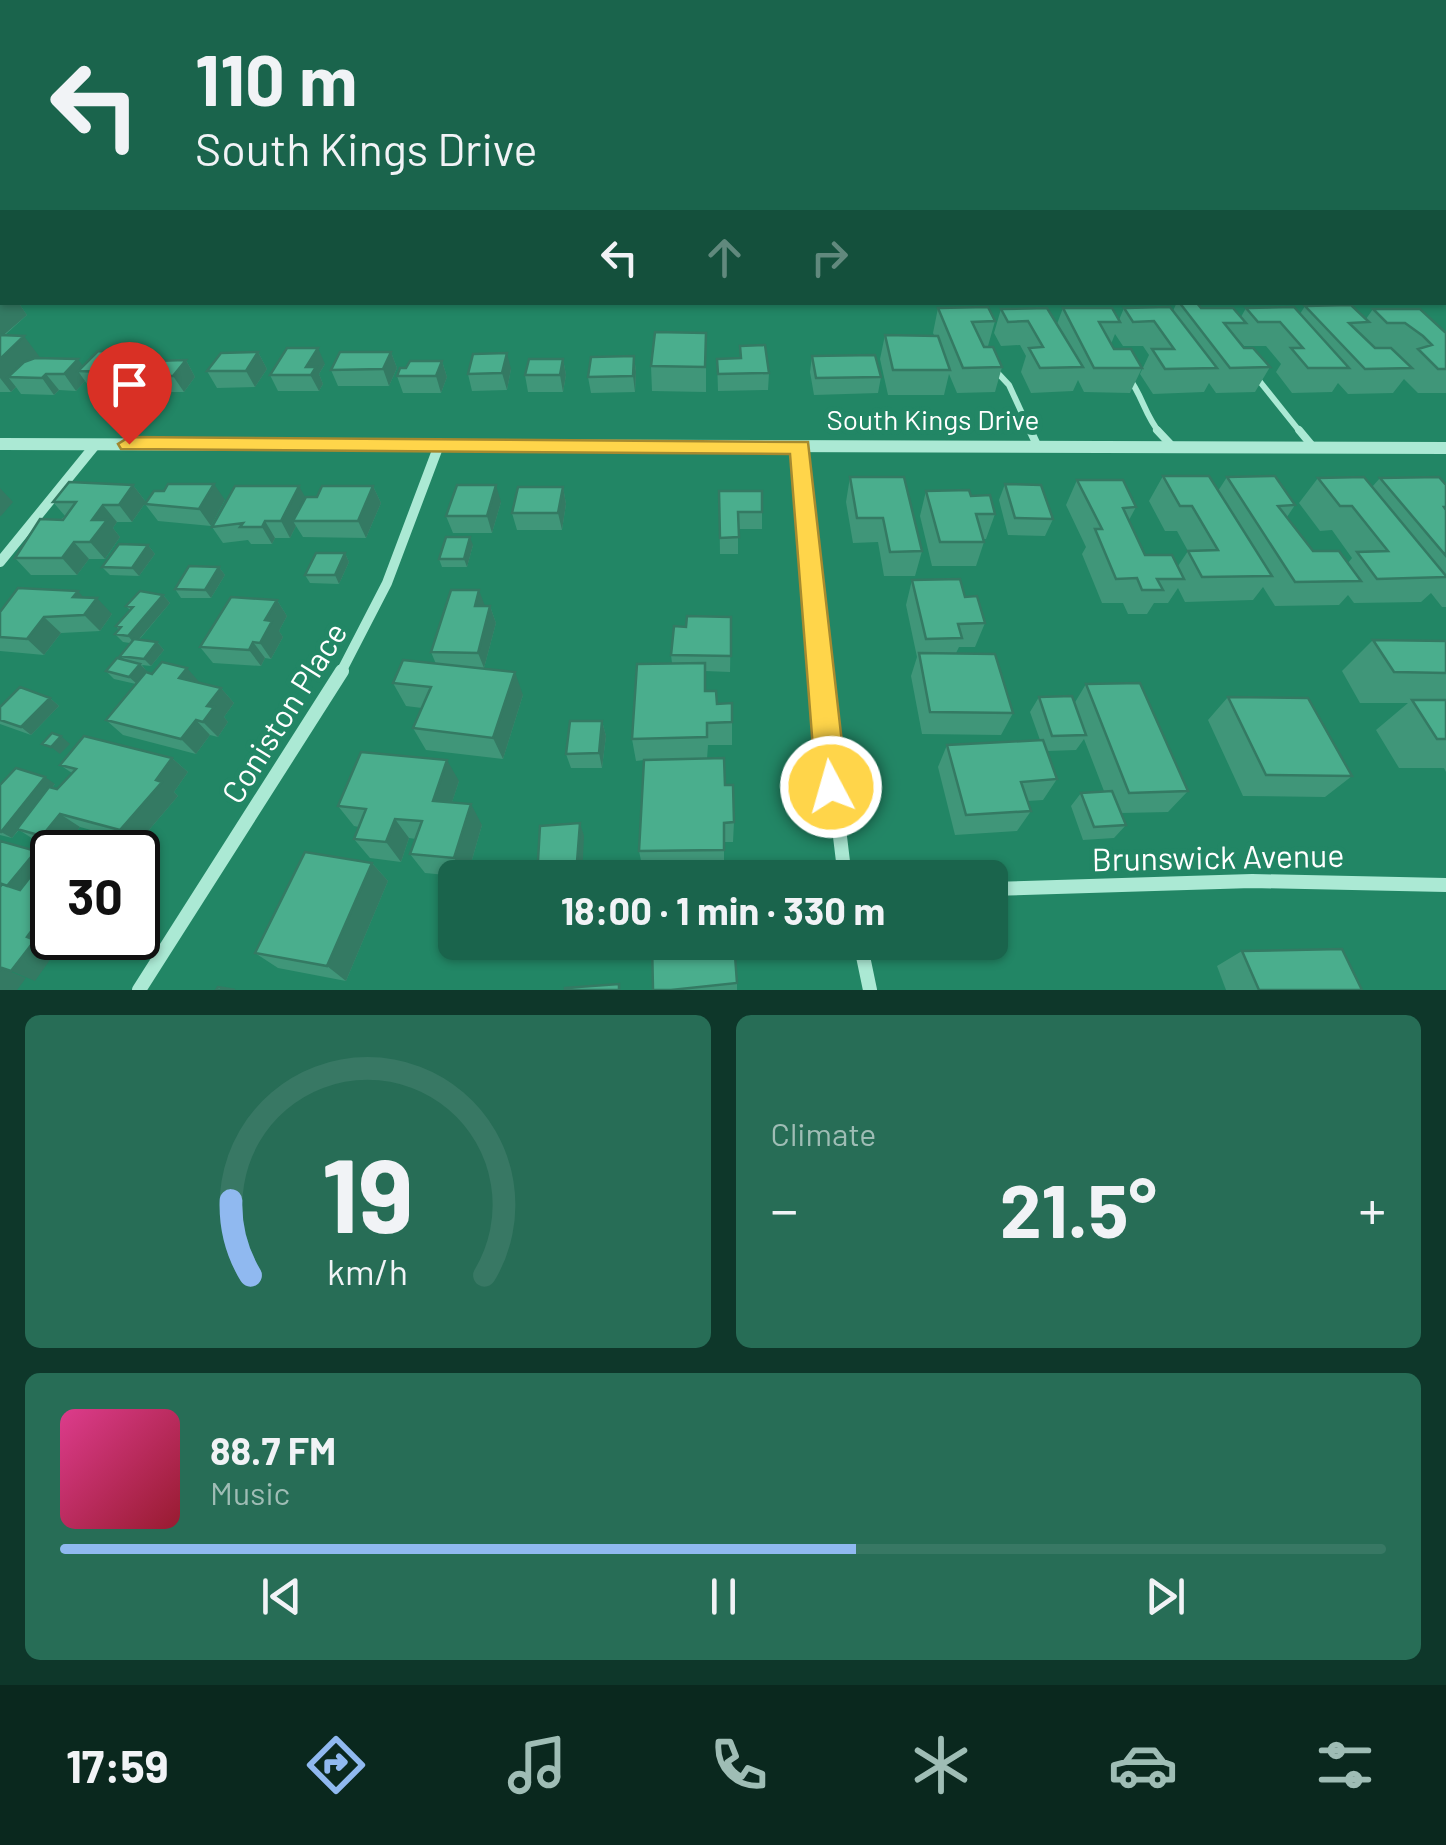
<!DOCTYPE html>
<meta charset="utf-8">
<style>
:root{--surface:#1a644c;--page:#276d56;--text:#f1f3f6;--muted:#9fbdb5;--line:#387864;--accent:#90b9f0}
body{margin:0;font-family:Barlow,sans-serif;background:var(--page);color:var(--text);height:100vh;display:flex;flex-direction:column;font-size:38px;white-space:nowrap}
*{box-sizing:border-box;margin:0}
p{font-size:32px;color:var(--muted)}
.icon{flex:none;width:55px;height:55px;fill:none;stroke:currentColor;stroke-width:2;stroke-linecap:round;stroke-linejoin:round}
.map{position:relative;height:990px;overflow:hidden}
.drawer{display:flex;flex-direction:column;gap:25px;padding:25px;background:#0e372a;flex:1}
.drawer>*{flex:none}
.guide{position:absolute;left:0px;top:0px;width:1448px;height:305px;box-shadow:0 2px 8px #0004;background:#1a644c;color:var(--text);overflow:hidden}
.speed{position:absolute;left:30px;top:830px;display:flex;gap:20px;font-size:50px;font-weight:700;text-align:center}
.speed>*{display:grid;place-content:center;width:130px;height:130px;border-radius:50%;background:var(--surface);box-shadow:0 2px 8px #0004;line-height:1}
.speed .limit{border:5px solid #111;border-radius:15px;background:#fff;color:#111}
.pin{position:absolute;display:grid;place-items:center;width:85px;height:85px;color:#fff;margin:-102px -42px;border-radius:50% 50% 50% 0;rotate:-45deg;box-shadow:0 0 10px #0007}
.pin .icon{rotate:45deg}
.me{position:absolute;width:110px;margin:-55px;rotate:354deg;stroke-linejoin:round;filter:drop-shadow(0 0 8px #0008)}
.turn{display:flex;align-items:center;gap:35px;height:210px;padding:0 30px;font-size:45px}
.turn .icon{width:130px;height:130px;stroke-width:2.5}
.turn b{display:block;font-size:70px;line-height:85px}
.lanes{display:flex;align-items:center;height:95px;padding:0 30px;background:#0003;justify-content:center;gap:50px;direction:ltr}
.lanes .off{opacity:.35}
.big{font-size:75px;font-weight:700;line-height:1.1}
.drawer .tile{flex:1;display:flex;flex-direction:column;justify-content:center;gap:15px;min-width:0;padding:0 35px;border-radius:15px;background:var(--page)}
.drawer .dial{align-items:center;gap:0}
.dial svg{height:260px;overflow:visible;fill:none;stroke:var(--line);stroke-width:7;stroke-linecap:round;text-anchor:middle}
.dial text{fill:var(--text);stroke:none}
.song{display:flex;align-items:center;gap:30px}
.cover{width:120px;height:120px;border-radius:15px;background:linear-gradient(135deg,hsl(330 70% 55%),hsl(350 70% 35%))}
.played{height:10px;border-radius:5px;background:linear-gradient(90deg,var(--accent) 60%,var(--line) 60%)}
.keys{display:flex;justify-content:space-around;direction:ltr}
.heat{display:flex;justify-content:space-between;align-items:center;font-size:55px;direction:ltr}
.drawer .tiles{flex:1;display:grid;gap:25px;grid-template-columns:1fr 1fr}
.tile:last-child{grid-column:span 2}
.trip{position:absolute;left:438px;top:860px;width:570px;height:100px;border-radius:15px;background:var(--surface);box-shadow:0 2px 8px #0004;font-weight:700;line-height:100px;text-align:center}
.tabs{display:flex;height:160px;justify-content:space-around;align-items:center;background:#0a281e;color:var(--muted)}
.tabs .icon{width:70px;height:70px}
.tabs .selected{color:var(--accent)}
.tabs b{font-size:45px;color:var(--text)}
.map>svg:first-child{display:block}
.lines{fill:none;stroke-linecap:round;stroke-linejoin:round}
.service-far1{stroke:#abe9d4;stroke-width:6}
.service{stroke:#abe9d4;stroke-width:8}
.minor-far1{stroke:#abe9d4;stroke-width:10}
.minor{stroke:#abe9d4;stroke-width:14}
.tertiary{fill:#abe9d4;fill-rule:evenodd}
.wall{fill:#409679}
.shaded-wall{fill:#347a63}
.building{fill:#4aae8d;stroke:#347a63;stroke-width:2.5}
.route{fill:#ffd54a;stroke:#a68a30;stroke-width:2.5}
.labels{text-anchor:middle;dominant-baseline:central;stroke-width:10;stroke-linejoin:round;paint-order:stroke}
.street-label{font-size:28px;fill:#fff;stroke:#228665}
.near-street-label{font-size:32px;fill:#fff;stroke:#228665}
</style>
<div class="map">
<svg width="1446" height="990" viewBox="0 0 1446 990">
<rect width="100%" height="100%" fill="#228665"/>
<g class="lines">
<!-- service-far1 -->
<path class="service-far1" d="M994,369L1009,385L1031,433
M1128,377C1142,394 1145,416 1160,433
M1257,378L1301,433"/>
<!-- service -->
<path class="service" d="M1030,430L1038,447
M1157,430L1173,447
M1299,430L1314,448"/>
<!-- minor-far1 -->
<path class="minor-far1" d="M800,447L821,674
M0,562L96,444
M340,674L387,583L439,445"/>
<!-- minor -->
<path class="minor" d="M820,671L845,878
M990,889L1252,881L1446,885
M860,942L870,990
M139,990L342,671"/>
<!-- tertiary -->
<path class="tertiary" d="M0,438L1446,442V454L0,450Z"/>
</g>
<!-- wall -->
<path class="wall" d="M1445,108H1446L1445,196Z
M0,291L2,302H18L27,315L5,335L41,358L83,366L143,369L124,389L90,388L85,381L76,391L59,390L54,395L21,394L16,387L11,392H0Z
M1177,302H1196L1201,308L1241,317L1246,308L1300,314L1305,306L1366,319L1373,309L1446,333V393H1418L1404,379L1393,393L1348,394L1338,383L1332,392L1292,393L1276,372L1281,364L1266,346H1244L1237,338L1244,348L1270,367L1255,392L1216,393L1209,383L1204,392L1153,394L1140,374L1149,355L1143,346H1123L1115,334L1111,344L1114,349L1142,368L1130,393L1084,392L1078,380L1073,391L1031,393L1021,372L1026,356L1020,345L1001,346L994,333L1001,309L1057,324L1063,308L1119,320L1124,308L1173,311Z
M938,308L995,321L988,346H983L1002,367L995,392L957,393L949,374L944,395H888L880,359L885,335H934L933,333Z
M706,333V392L652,391L651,366Z
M740,346L769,373L768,390L718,391L717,359L740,358Z
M258,352L267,369L255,387L217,388L207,371Z
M391,352L397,368L389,386H338L331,370Z
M634,356L636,372L635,392L591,393L588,377Z
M812,356L881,377L878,393L814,395L810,372Z
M563,359L566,375L563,392H528L525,375Z
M186,360L195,377L184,392H150L140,376Z
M442,361L447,377L441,393H403L397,376L406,368Z
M325,364L319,374L323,384L319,391H278L270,375Z
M511,369L507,390L472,391L468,374Z
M1163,476L1218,491L1227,477L1295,505L1287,517L1313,551L1348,563L1352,558L1332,530L1320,531L1299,503L1318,478L1372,487L1380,478L1446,485V607H1442L1431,593L1421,602L1354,603L1348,595L1339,605L1275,606L1263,587L1253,600L1185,602L1178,588L1168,603H1154L1147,614H1128L1123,603H1102L1082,554L1086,547L1066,505L1077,480L1136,507L1129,520L1145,555L1178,566L1188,551L1177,531H1165L1149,501Z
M850,477L922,551L915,576H884L878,542L853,543L846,502Z
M1005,484L1053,519L1045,536L1008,535L999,500Z
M133,485L146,502L132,522H117L113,528L120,537L105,559H89L77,575H31L15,558L65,516L53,502Z
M373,486L381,503L366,538L303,537L296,526L290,538H275L272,544H251L248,540L223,543L212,527L305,498L317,497Z
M563,487L566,504L562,530H517L512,513Z
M164,491L225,500L211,526L158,521L145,504Z
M719,491L762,512V529H738V554H720Z
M926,491L971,496L995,514L986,539H984V542L976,566H932L920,516Z
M501,502L492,533H453L446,516Z
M148,545L155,554L139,576L110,575L102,567Z
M473,545L467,567H442L439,559Z
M345,553L349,562L339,584L310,583L305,575Z
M219,567L225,575L211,598H181L175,589Z
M912,580L965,597L985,623L975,647H959L956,653L1013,713L1001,735L922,734L911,676L917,657L906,605Z
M163,595L170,603L139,640L157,642L164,650L151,666L142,665L147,672L221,688L234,703L224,717L228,722L218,737L210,735L196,754L123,735L106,720L136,684L114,679L106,671L125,660L120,656L130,643L123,642L115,634L119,630L116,626L130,610L126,606Z
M84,597L112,614L100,631L61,633L44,655L0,651V612Z
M277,600L287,616L279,631L283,637L271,659L265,658L261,666L213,663L200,647Z
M485,606H490L496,623L484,668L523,695L503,759L426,750L413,728L422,708L406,706L393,683L436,664L431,652Z
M731,617L730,672L705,671L706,691L717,704L732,703V745H708L707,759L725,785L734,822L733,842H724V869L643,870L639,851L644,760L636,761L632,739L672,663L671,655L686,627Z
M1373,640L1446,641V772L1444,768H1399L1376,730L1408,703H1360L1342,671Z
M1086,684L1188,791L1168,812L1121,813L1126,825L1114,838L1083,840L1071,806L1081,793L1104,791L1084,739L1076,750L1047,751L1057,779L1043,800L1027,801L1031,811L1017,831L955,835L938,767L947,745L1040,740L1030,712L1039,697L1074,704Z
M1228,697L1352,776L1325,797L1243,796L1208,720Z
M50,698L59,706L31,735L0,724V707Z
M602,721L606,736L602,768H571L566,754Z
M172,758L188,772L174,792L178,796L138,843L80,827L63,849L38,842L19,830L12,838L0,835V785L55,784L52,788L57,789L72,773L60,765Z
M459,781L452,802L482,825L467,877L425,873L410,854L416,839L409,838L401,862L370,858L354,839L359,827L354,826L338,806Z
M372,863L388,881L346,981L278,968L255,953Z
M1242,951L1362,990H1226L1217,966Z
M737,983V990H653Z"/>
<!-- shaded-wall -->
<path class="shaded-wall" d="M0,131H2V149H0Z
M2,297V302H18L27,315L0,338V300Z
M24,336L42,360L8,377L16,387L11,392L0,378V359Z
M318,348L325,364L319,374L323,384L319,391L306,367Z
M132,352L143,369L124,389L113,372Z
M258,352L267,369L255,387L246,371Z
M391,352L397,368L389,386L383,369Z
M507,353L511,369L507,390L502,373Z
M634,356L636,372L635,392L633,376Z
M78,359L87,372L78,371L85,381L76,391L64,374Z
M563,359L566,375L563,392L560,375Z
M186,360L195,377L184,392L173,376Z
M442,361L447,377L441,393L436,376Z
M46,374L59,390L54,395L42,378Z
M214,484L225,500L211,526L199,509Z
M133,485L146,502L132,522L119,505Z
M496,485L501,502L492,533L487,516Z
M299,486L308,502L293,521L296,526L290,538L281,521Z
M373,486L381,503L366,538L358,521Z
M563,487L566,504L562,530L558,513Z
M0,488L13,502L1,516H0Z
M103,505L117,522L113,528L120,537L105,559L90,542L92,520Z
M265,521L275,538L272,544L262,527Z
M470,537L473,545L467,567L464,559Z
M74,542L89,559L77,575L62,558Z
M148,545L155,554L139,576L132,568Z
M345,553L349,562L339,584L335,575Z
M219,567L225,575L211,598L205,590Z
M479,590L485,606H475Z
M78,591L91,606L97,598L112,614L100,631L84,615L73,597Z
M163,595L170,603L135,644L128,636Z
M277,600L287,616L279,631L283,637L271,659L260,643L265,620Z
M490,606L496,623L484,668L478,653Z
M44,617L61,633L44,655L27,639Z
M157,642L164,650L151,666L144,659Z
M253,642L265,658L261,666L249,650Z
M140,664L148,672L137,684L129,677Z
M187,668L201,684L179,678Z
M515,672L523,695L503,759L493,738Z
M221,688L234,703L224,717L228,722L218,737L203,722L207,706Z
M50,698L59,706L31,735L21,727Z
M196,720L210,735L196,754L181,739Z
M602,721L606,736L602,768L599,753Z
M61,736L70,744L60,754L51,747Z
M172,758L188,772L174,792L178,796L138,843L120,830Z
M447,760L459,781L446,821L433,801Z
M45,777L55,784L12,838L1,832Z
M471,804L482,825L467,877L454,858Z
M60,814L80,827L63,849L42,836Z
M395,819L409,838L401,862L386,842Z
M580,823L584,836L582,878H577Z
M36,851L46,858L17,894L6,888Z
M372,863L388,881L346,981L327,966Z
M52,903V938H57L50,947L57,950L35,981L11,971L27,937Z
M2,968L26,978L17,990H0V970Z"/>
<!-- building -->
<path class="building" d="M1445,108H1446V153H1445Z
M1179,302H1196L1201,308H1233L1246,323H1224L1244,348H1253L1270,367L1230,368Z
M1351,305L1369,322L1349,323L1375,348H1391L1412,368L1365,369L1305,306Z
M988,307L995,321L972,322L984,347H993L1002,367L963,368L938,308Z
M1170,307L1217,368L1165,369L1152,349H1174L1154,321L1133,322L1124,308Z
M1294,307L1349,368H1308L1291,348H1303L1280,322H1258L1246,308Z
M1047,308L1083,367L1040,368L1029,348L1043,347L1028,321L1008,322L1001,309Z
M1063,308H1112L1120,322H1099L1114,349H1131L1142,368H1094Z
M1373,309H1420L1446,333V369H1438L1418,349L1432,345L1423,336L1405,323H1387Z
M655,332L706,333L705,367L651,366Z
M0,335L24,336L0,359Z
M885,335L938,336L950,370H893Z
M765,345L769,373L718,374L717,359L741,358L740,346Z
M287,348H318L306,367H316L311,375H270Z
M98,351L132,352L113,372L78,371Z
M258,352L246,371H207L221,353Z
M340,352H391L383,369L331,370Z
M507,353L502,373L468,374L473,354Z
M875,355L881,377L816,378L812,356Z
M634,356L633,376L588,377L591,357Z
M35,358L78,359L64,374H46L42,378L8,377L24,362Z
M529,359H563L560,375H525Z
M186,360L173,376H140L152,361Z
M410,361H442L436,376H397L400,368H406Z
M1163,476H1209L1272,576L1202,577L1188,551L1218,550L1192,506H1180Z
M1275,476L1295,505L1278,506L1313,551H1339L1361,581L1295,582L1227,477Z
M850,477H904L922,551L890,552L883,518H857Z
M1364,477L1446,576V577L1377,579L1357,552L1388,551L1352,506H1340L1318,478Z
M1439,477L1446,485V507H1444L1446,510V556L1380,478Z
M1077,480H1123L1136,507L1123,508L1145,555H1172L1184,579H1157L1163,590H1142L1137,578L1116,579L1095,529H1102Z
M69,482L133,485L119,505H103L92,520H107L90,542H74L62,558H15L40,519L63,520L76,502H53Z
M168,484H214L199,509L145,504L154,491H164Z
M1005,484L1041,485L1053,519L1015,518Z
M457,485H496L487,516H446Z
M235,486H299L281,521H265L262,527H240L243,523L212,527Z
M322,486H373L358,521H293L306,497H317Z
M518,487H563L558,513H512Z
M969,490L971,496L990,495L995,514H976L984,542H940L926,491Z
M719,491H762V512H738L739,537L720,538Z
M446,537H470L464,559H439Z
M119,544L148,545L132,568L102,567Z
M316,553H345L335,575H305Z
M189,566L219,567L205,590L175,589Z
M960,579L965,597L977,596L985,623L958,624L962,638L926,639L912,580Z
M18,588L78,591L73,597L97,598L84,615L44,617L27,639L0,637V612Z
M451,590H479L475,606H490L478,653L431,652Z
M140,591L163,595L128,636L115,634L121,627L116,626L133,607L126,606Z
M231,597L277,600L265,620L272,621L260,643L253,642L249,650L200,647Z
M687,616L731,617V656L671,655L674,626L686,627Z
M134,639L157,642L144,659L120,656Z
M1373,640L1446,641V673L1394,672Z
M919,653L995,654L1013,713L930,712Z
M117,658L140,664L129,677L106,671Z
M403,660L515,672L493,738L413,728L431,687L393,683Z
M162,662L187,668L179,678L221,688L207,706L214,707L203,722L196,720L181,739L106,720L146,672L152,674Z
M705,663V691H716L717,704L732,703V722L707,723V737L632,739L637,664Z
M1140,683L1188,791L1129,793L1086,684Z
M20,687L50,698L21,727L0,720V707Z
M1072,696L1086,735L1052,736L1039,697Z
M1228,697L1308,698L1352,776L1266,775Z
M1412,700H1446V739H1437Z
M570,721H602L599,753L566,754Z
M52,733L61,736L51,747L42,744Z
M84,736L172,758L156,780L162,782L120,830L60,814L42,836L17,829L49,787L57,789L76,769L60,765Z
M1043,740L1057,779L1021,782L1031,811L966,815L947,745Z
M361,752L447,760L433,801L471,804L454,858L410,854L422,821L395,819L386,842L354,839L366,809L338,806Z
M724,758L725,785H733L734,822L724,823V850L639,851L644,760Z
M16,768L45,777L1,832L0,831V785Z
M1112,791L1126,825L1094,827L1081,793Z
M580,823L576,875L537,878L540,826Z
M0,841L36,851L7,886L2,884L0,886Z
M305,852L372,863L327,966L255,953Z
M31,876L52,883V903L27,937L35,940L11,971L2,968L0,970V887L2,884L20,890Z
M652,942H734L737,983L671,990H653Z
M1342,949L1362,990H1259L1242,951Z
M619,984V990H565V988Z
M218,987L235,990H216Z"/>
<!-- sky -->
<linearGradient id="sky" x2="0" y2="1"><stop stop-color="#134a38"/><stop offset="0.44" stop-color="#3e8a7e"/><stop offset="1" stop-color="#3e8a7e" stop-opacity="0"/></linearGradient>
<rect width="1446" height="247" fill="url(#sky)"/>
<!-- route -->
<path class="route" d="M129,437L808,442L847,787L842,798L831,802L820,798L816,787L790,454L121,449L118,444Z"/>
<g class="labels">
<!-- street labels -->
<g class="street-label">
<text x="933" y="419">South Kings Drive</text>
</g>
<!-- near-street labels -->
<g class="near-street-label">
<text transform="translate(283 712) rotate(-58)">Coniston Place</text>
<text transform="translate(1218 856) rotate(-1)">Brunswick Avenue</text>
</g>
</g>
</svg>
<div class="speed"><div class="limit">30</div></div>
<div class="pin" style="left:129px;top:444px;background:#d93025"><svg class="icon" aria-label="arrive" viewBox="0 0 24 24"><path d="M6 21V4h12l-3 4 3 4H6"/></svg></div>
<svg class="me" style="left:831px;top:787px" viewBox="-20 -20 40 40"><circle r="17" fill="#ffd54a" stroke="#fff" stroke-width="3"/><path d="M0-11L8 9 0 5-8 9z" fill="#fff"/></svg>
<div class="trip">18:00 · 1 min · 330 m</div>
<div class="guide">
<div class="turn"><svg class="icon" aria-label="left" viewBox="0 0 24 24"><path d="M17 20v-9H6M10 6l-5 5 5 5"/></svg><div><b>110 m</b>South Kings Drive</div></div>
<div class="lanes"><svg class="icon" aria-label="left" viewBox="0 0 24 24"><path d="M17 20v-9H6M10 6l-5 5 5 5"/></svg><svg class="icon off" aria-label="ahead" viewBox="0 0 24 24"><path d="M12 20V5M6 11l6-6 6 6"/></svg><svg class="icon off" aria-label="right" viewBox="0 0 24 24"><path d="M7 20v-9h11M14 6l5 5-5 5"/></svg></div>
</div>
</div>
<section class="drawer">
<div class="tiles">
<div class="tile dial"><svg viewBox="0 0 100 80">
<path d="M14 69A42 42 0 1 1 86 69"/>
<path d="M14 69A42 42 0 0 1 8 46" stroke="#90b9f0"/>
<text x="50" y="56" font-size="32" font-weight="700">19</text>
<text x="50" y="72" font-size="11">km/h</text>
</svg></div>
<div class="tile"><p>Climate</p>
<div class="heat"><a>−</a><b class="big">21.5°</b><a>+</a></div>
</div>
<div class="tile">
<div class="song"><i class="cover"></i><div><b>88.7 FM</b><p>Music</p></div></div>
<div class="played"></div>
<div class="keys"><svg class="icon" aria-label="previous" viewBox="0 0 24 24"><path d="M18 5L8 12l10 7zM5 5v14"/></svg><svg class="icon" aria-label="pause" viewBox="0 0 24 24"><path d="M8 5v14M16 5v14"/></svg><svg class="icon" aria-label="next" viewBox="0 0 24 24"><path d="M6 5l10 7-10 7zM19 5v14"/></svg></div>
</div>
</div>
</section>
<nav class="tabs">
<b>17:59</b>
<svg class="icon selected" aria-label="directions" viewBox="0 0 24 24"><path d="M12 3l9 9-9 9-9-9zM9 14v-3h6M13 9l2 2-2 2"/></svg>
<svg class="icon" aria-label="music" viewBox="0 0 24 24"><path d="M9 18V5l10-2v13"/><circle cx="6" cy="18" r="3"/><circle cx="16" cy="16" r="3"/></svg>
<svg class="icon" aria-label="phone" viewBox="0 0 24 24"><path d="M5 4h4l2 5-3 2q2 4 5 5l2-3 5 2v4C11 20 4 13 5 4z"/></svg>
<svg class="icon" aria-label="climate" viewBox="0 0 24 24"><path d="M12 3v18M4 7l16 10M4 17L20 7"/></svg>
<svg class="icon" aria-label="car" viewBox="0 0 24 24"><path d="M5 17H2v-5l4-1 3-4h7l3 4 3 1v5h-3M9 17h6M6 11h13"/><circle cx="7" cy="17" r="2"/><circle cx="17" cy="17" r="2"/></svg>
<svg class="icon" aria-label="filters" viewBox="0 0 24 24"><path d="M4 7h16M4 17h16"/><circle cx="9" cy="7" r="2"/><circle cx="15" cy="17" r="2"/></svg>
</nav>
